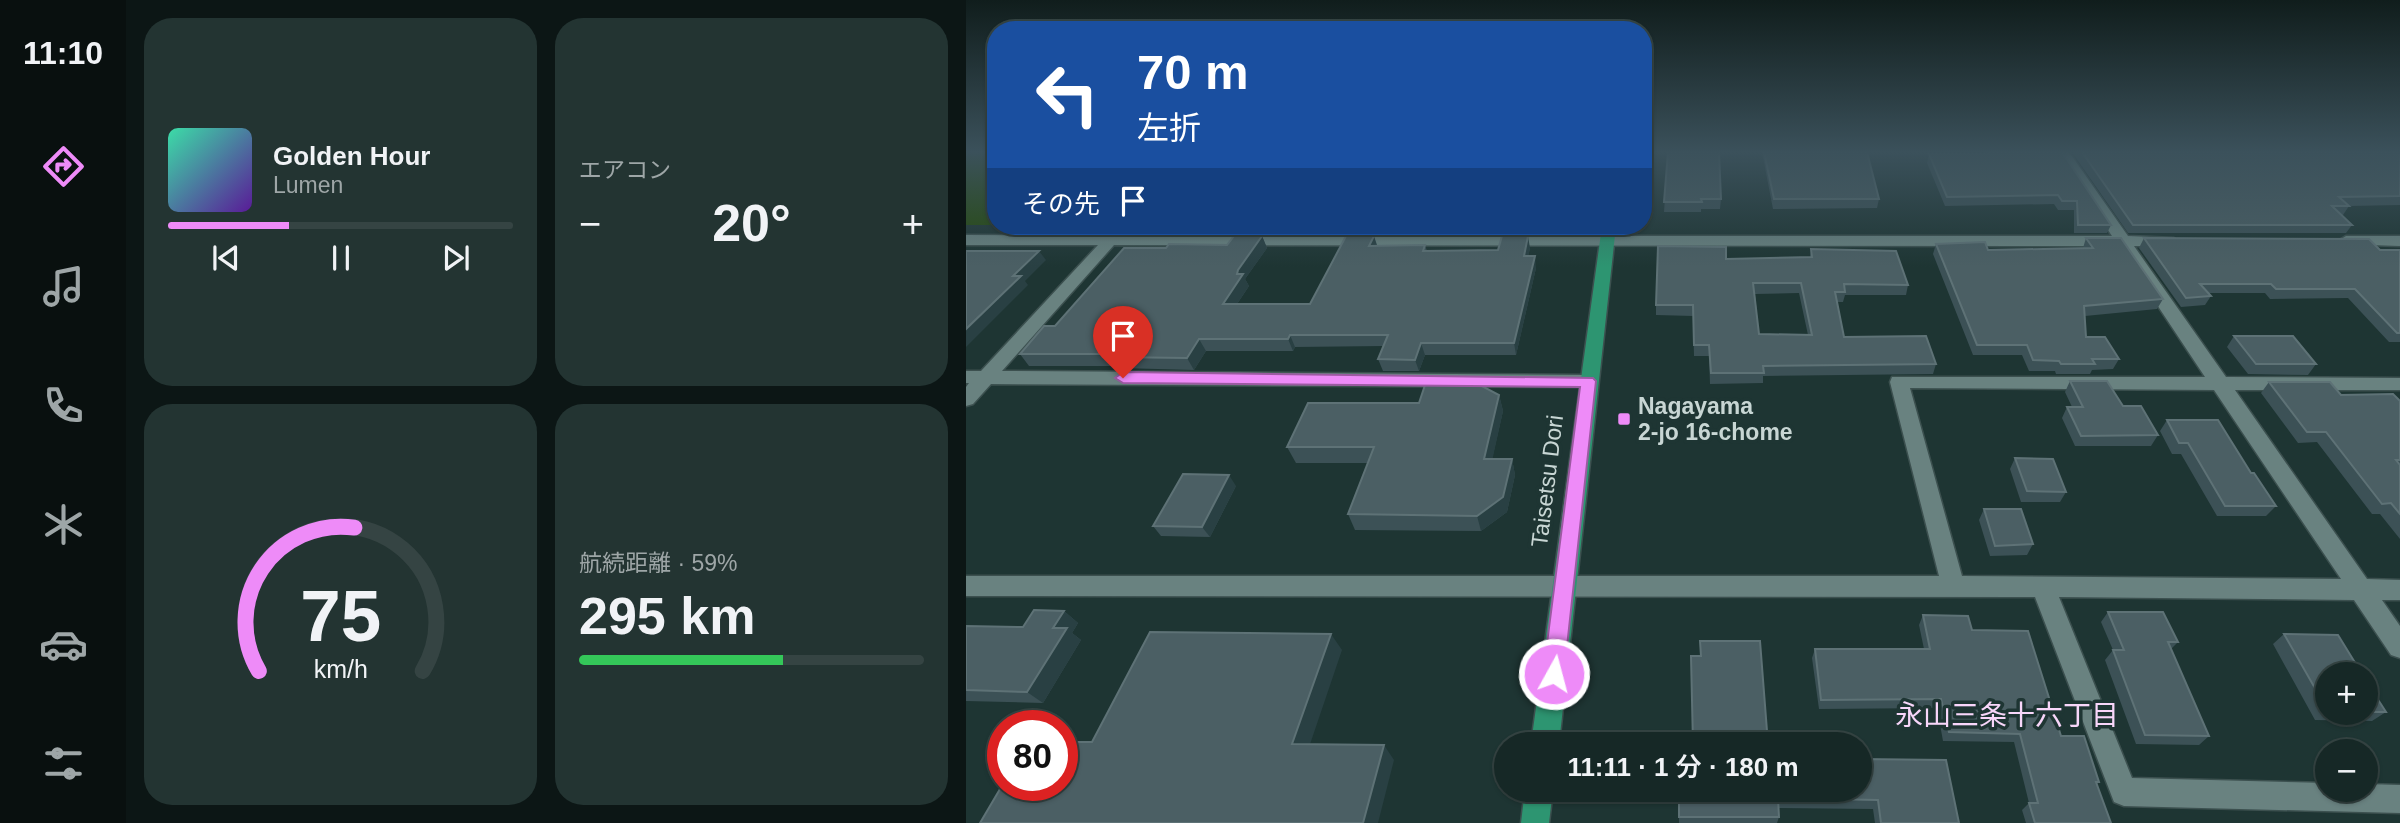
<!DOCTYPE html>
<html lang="ja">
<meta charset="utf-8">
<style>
:root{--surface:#162826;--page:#233432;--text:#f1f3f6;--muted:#9ea6a7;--line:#354443;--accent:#ee8bf8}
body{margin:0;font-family:Arial,"Noto Sans JP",sans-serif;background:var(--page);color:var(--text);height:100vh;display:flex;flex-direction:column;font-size:26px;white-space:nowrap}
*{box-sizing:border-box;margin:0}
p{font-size:23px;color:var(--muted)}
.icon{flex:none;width:38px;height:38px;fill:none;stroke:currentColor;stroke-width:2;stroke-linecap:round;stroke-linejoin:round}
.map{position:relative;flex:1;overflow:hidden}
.panel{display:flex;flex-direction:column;gap:18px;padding:18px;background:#0c1615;width:840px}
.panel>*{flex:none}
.guide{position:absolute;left:21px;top:21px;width:665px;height:214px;border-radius:28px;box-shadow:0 2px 5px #0004,0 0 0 2px var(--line);background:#1a4fa0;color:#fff;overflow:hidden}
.buttons{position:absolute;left:1349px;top:662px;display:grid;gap:14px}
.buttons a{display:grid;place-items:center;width:63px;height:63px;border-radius:50%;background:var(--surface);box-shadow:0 2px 5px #0004,0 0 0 2px var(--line);font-size:35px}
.speed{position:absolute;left:21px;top:710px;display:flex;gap:14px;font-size:35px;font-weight:700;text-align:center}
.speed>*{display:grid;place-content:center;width:91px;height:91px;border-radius:50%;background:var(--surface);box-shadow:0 2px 5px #0004,0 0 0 2px var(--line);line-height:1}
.speed .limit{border:10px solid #d22;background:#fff;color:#111}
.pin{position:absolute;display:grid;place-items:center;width:60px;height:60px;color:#fff;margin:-72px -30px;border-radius:50% 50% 50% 0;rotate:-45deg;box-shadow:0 0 7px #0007}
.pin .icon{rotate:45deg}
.me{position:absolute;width:77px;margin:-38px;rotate:7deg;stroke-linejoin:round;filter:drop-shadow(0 0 5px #0008)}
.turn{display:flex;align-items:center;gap:24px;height:147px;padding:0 35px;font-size:32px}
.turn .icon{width:91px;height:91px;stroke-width:2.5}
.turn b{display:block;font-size:49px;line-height:60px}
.then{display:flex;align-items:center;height:66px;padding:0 35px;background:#0003;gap:14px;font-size:26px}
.big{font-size:52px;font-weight:600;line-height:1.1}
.panel .tile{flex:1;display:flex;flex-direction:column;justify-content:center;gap:10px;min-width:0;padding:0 24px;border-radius:28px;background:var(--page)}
.panel .dial{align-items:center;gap:0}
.dial svg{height:182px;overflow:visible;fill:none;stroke:var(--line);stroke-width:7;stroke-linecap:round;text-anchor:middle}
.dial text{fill:var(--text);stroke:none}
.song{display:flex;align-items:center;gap:21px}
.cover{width:84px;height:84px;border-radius:10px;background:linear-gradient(135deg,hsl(160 70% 55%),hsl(270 70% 35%))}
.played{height:7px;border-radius:4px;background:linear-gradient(90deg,var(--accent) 35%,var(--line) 35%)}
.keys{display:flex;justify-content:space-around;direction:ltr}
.heat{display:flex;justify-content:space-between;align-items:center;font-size:38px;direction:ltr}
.charge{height:10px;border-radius:5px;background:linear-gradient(90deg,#34c759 59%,var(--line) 0)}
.panel .tiles{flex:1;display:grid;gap:18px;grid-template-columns:repeat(2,1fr)}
.trip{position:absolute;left:528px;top:732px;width:378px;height:70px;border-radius:35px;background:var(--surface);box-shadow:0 2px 5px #0004,0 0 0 2px var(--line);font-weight:600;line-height:70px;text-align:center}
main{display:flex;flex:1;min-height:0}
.menu{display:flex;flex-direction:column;width:126px;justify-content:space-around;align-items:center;background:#09100f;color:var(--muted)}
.menu .icon{width:49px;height:49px}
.menu .current{color:var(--accent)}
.menu b{font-size:32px;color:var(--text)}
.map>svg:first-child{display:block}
.green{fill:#244a07}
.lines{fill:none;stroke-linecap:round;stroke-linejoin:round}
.minor-casing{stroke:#3c504f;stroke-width:3}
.trunk-casing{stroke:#3c504f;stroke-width:3}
.minor{fill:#698280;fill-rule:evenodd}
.trunk{fill:#2d9571;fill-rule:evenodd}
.wall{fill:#3c5156;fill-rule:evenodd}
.shaded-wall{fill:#294043}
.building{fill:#4b5f64;stroke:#5e7276;stroke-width:2;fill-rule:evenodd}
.route{fill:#ee8bf8;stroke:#9b5aa1;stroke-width:2}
.poi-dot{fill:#ee8bf8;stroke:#1e3533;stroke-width:2.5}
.labels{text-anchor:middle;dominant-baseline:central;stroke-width:7;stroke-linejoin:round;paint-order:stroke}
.poi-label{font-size:23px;font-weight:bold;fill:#c8d6d4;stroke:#1e3533;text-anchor:start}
.street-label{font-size:23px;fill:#c8d6d4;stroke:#1e3533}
.near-neighbourhood-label{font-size:28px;fill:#f8d6fa;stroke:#1e3533}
</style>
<main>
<nav class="menu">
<b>11:10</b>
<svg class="icon current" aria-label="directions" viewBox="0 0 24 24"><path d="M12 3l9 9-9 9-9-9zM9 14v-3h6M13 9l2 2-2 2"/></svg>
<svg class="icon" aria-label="music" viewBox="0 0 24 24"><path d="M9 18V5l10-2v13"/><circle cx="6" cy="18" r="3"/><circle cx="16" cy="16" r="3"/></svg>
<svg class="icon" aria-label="phone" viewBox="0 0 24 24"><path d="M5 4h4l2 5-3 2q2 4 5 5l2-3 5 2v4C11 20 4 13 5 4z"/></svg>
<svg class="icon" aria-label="climate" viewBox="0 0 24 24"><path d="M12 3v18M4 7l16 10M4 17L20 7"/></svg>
<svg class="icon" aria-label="car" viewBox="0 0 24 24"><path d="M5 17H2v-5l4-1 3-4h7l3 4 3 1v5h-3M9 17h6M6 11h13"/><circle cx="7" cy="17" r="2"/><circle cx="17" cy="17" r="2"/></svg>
<svg class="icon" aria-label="filters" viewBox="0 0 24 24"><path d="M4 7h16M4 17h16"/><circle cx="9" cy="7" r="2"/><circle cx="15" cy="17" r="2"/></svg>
</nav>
<section class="panel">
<div class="tiles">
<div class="tile">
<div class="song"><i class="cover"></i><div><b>Golden Hour</b><p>Lumen</p></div></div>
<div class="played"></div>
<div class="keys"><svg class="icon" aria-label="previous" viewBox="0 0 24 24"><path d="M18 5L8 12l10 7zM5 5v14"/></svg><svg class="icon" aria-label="pause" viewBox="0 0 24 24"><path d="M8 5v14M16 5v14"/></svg><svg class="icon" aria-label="next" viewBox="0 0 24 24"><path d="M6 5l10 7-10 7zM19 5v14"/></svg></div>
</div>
<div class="tile"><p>エアコン</p>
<div class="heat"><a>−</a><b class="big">20°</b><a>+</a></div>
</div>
<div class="tile dial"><svg viewBox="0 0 100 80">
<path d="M14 69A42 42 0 1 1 86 69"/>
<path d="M14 69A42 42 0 0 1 56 6" stroke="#ee8bf8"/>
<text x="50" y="56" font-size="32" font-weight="700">75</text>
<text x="50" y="72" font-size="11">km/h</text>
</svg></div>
<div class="tile"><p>航続距離 · 59%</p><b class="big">295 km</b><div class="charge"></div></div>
</div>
</section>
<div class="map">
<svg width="1434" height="823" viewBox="0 0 1434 823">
<rect width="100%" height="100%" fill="#1e3533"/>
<!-- green -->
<path class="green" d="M0,152H30V225H0Z"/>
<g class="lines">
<defs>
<path id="minor" d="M1090,152H1103L1162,236L1208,238L1211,241L1203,246H1168L1260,377L1434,378V390H1269L1401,579L1434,580V600H1416L1434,626V658L1425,655L1388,600L1093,597L1166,778L1362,783V789H1400V784L1434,785V813L1158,806L1148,802L1069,597L0,596V576H973L924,382L926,377H1239L1152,246L148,245L36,371L622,375L629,376L631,381L629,386L622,387L25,384L7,404L0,406V387L3,383H0V371H15L132,245H0V235L140,236L149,226H164L157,236H1146ZM944,388L1248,390L1375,579L996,576Z
M1380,236H1434V246L1375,244L1372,241Z"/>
<path id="trunk" d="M636,226H650L593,744H565Z
M559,789H587L583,823H555Z"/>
</defs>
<!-- minor casing -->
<use href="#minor" class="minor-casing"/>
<!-- trunk casing -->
<use href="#trunk" class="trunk-casing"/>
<!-- minor -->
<use href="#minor" class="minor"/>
<!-- trunk -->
<use href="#trunk" class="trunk"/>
</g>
<!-- wall -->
<path class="wall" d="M702,152L755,199L754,209H735V212H698Z
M796,152H901L913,199L911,208L807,209Z
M1017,152H1096L1145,225L1141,233H1108V210H1092L1088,204L979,206L961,163L963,154H1017Z
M1106,152H1434V205L1383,206L1377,215H1375L1386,225L1380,233H1162Z
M279,226H363H316L311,233H283Z
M391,226H423L419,233H392L390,228Z
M541,226H568L567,233H542Z
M296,236L301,248L279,279L283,286L271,304H344L411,246L459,245L461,251L532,250L564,248L562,256L570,268L550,355H459L453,371H417L412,359L418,346L329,347L327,351H240L228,370L154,368L152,366H63L54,354L89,326L200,248L261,245Z
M1120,238L1197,299L1191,309L1119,316L1120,337L1153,359L1147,369L1126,370L1124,374H1090L1089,371H1063L1056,355H1007L967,254L970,244L1022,250L1117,248Z
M1178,238L1434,250V342H1423L1382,298L1304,299L1299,293H1243L1245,296L1239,305L1215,307L1173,248Z
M845,249L942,285L940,295H879L877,302H871L878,337L970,364L967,374L797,376V383L744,384L743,356H728L727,316L690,315V305L760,259L844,257ZM833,293L842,335L793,334L789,294Z
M1268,336L1350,364L1342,375L1282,374L1261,347Z
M1104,381L1157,406L1192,435L1185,446H1109L1096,418L1101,407H1106L1099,392Z
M1303,382L1375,395L1434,401V539L1414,514H1406L1351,442L1332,443L1295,393Z
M533,395L537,411L526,459H546L549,475L541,512L515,531L389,530L382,514L402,463H330L321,447L453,403Z
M1201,420L1285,473L1310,506L1300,516H1251L1215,454H1206L1194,431Z
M1049,458L1100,492L1094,502H1055L1044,469Z
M270,486L244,537L195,536L187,526Z
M1018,509L1067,544L1061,555L1024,556L1013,520Z
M98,611L112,623L106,633L115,640L77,703L0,701V626L57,627Z
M1142,612L1212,642L1205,649L1243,736L1233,745L1170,744L1139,660L1147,650L1135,622Z
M957,615L1006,630L1095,736L1133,782L1131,784L1145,823H1060L1056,810L1063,803L1048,742L977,741L971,708L853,709L846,658L849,649H958L953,625Z
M1318,634L1362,674V712H1420L1406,721L1349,720L1307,644Z
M713,789H894L993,823H909L907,809L812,808L813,817L811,823H713Z"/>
<!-- shaded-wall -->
<path class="shaded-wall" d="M307,226H316L311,233Z
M418,226H423L419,233L417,228Z
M296,236L301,248L279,279L283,286L263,316L257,304L272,270Z
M408,236L412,248L403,246Z
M562,236L564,248L560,268L558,256Z
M73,251L80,260L59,281L62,285L0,347V329L47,276Z
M569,256L570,268L550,355L548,343Z
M324,335L329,347L327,351L322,339Z
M233,339L240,351L228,370L221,358Z
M455,343L459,355L453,371L449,360Z
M533,395L537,411L523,475L518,459Z
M546,459L549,475L541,512L515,531L511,516Z
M263,475L270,486L244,537L236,527Z
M98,611L112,623L106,633L115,640L77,703L61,692L87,628Z
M365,634L376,650L339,759L326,744Z
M418,745L428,760L412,823H397Z"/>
<!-- building -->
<path class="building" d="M702,152H753L755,199H735L736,202H698Z
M798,152H901L913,199H808Z
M1021,152H1096L1145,225H1112L1111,201H1096L1092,195L981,197L963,154H1022Z
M1116,152H1434V196L1373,197L1383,206H1366L1386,225H1167Z
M391,226H418L417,228H390Z
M541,226H566V228H541Z
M268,236H296L272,270L271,274H277L257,304H344L380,236H408L403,246L459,245L457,251L532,250L536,236H562L558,256H569L548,343H455L449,360L412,359L422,335H324L322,339H233L221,358L146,357L148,354H54L78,326H89L158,248H200L203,244L261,245Z
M1120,238H1155L1197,299L1118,306L1120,337H1139L1153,359H1126L1129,364H1095L1093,361L1067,360L1061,345H1011L970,244L1019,242L1022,250L1127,248Z
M1178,238L1403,239L1414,250H1434V333H1431L1389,289H1310L1305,284H1234L1245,296L1220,298Z
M692,246L760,247V259L846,257L845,249L930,251L942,285L878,284L879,292H869L878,337L960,336L970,364L797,366L798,373H745L743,345H728L727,305H690ZM787,283H835L846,335L793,334Z
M0,251H73L47,276H55L0,329Z
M1268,336H1327L1350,364H1290Z
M1104,381H1141L1157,406H1175L1192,435L1115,436L1101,407H1117Z
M1303,382H1364L1375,395L1427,394L1434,401V460H1430L1434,465V514L1425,503L1416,504L1360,432H1341Z
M459,385H514L533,395L518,459H546L537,497L511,516L382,514L408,447H321L342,403H453Z
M1201,420H1252L1285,473H1288L1310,506H1259L1222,443H1213Z
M1049,458L1087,459L1100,492L1061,491Z
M217,474L263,475L236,527L187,526Z
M1018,509H1055L1067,544L1029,546Z
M68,610L98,611L87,628H101L61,692L0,690V626L57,627Z
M1142,612H1197L1212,642H1202L1243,736L1179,735L1147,650H1158Z
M957,615L1002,616L1006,630L1062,631L1095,736H1118L1133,782H1130L1145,823H1069L1063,803H1072L1054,734L983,732L975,699L855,700L849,649H964Z
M184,632L365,634L326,744L418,745L397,823H14L37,784V786H96V742H126Z
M1318,634L1372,635L1396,674H1362V711Z
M734,641H794L802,744H727L725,656H735Z
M1400,681L1420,712H1400Z
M894,759L980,760L993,823H915L912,800L812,798L813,817H713V789H894Z"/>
<!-- sky -->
<linearGradient id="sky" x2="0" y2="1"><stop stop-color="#101d1c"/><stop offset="0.57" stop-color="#3b515b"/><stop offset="1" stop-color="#3b515b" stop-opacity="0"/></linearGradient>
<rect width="1434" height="267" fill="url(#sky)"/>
<!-- route -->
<path class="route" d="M157,372L627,378L630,381L598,674L595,681L588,684L580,681L577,674L614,387L157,383L149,378Z"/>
<!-- markers -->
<rect class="poi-dot" x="651" y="412" width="14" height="14" rx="3.5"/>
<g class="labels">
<!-- poi labels -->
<g class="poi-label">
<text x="672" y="406">Nagayama<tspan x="672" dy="26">2-jo 16-chome</tspan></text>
</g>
<!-- street labels -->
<g class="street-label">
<text transform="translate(581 481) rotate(-83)">Taisetsu Dori</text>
</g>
<!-- near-neighbourhood labels -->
<g class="near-neighbourhood-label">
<text x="1041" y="715">永山三条十六丁目</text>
</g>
</g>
</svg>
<div class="buttons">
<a>+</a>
<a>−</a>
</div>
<div class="speed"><div class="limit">80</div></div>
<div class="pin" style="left:157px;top:378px;background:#d93025"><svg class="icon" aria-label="arrive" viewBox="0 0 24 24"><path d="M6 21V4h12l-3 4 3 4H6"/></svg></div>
<svg class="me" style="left:588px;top:674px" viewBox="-20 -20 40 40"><circle r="17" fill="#ee8bf8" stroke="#fff" stroke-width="3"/><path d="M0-11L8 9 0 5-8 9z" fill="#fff"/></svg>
<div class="trip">11:11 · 1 分 · 180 m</div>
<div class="guide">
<div class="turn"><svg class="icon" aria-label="left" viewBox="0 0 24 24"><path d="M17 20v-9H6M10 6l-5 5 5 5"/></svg><div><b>70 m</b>左折</div></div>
<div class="then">その先<svg class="icon" aria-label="arrive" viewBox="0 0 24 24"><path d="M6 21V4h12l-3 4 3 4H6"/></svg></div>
</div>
</div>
</main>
